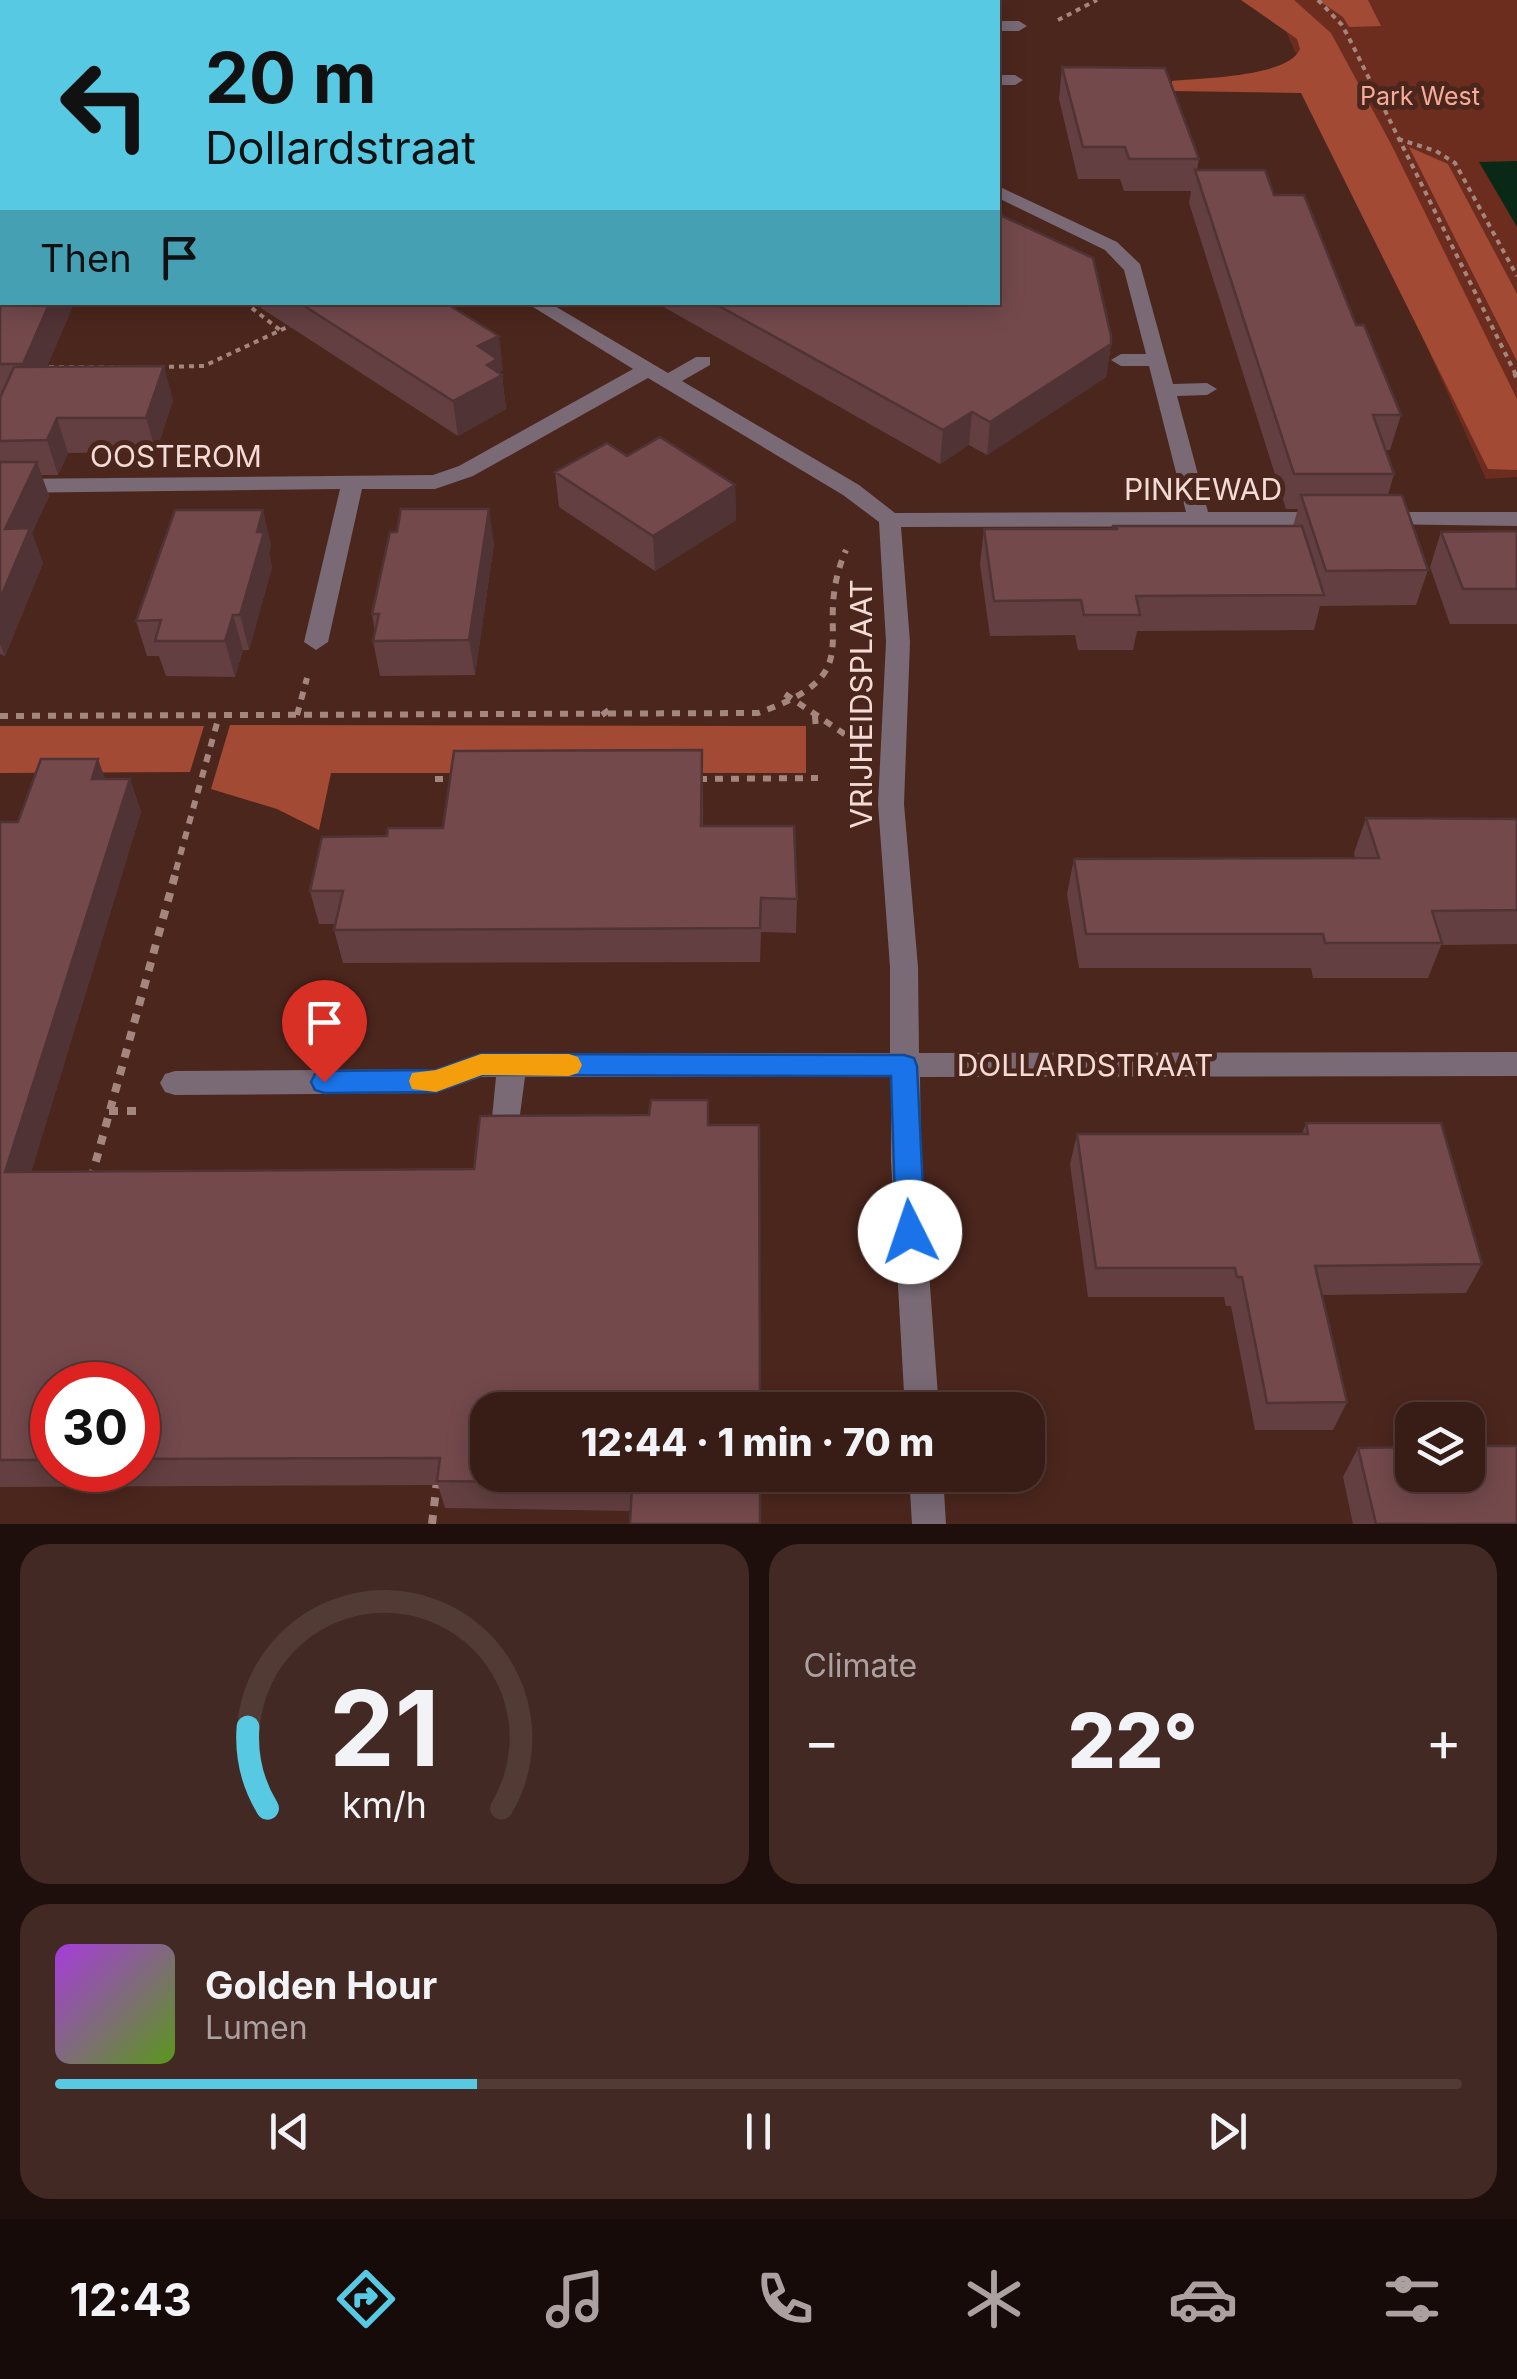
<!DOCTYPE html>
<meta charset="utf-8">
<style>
:root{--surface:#381c16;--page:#432923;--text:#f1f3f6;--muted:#aba1a1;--line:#523a35;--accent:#57c9e2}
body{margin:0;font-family:Inter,sans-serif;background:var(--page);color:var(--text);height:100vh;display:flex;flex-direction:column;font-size:38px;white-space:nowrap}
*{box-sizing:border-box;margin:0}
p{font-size:32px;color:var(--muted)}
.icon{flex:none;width:55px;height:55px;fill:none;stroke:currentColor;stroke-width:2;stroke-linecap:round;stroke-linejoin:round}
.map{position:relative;height:1524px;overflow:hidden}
.panel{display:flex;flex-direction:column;gap:20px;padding:20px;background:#1f0f0c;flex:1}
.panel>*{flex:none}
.banner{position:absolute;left:0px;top:0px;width:1000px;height:305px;box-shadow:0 5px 25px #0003,0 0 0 2px var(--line);background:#57c9e2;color:#111;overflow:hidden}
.tools{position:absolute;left:1395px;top:1402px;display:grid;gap:20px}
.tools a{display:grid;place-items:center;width:90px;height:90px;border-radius:20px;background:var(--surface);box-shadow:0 5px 25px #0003,0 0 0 2px var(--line);font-size:50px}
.speed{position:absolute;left:30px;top:1362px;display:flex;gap:20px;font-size:50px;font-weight:700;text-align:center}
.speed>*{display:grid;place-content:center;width:130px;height:130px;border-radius:50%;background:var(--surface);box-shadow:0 5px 25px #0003,0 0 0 2px var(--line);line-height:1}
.speed .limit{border:15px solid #d22;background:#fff;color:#111}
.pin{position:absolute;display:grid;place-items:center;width:85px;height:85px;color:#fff;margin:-102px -42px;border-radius:50% 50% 50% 0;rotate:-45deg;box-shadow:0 0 10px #0007}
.pin .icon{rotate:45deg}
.me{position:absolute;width:110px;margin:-55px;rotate:356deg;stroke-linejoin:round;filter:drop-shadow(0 0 8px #0008)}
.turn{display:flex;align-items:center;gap:35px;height:210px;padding:0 40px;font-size:45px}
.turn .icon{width:130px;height:130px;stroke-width:2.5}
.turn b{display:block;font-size:70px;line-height:85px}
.then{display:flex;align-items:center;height:95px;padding:0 40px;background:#0003;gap:20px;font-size:38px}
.big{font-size:75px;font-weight:800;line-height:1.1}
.panel .tile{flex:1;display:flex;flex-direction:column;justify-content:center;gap:15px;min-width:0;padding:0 35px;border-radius:30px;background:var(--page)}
.panel .dial{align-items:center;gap:0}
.dial svg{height:260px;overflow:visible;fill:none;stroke:var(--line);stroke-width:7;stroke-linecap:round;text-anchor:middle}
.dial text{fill:var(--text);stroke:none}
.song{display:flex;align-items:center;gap:30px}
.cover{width:120px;height:120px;border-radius:15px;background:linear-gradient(135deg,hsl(280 70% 55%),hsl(90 70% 35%))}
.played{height:10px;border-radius:5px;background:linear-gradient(90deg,var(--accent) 30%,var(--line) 30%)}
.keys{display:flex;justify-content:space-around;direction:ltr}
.heat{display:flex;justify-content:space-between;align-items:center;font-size:55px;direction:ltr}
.panel .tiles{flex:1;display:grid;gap:20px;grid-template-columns:1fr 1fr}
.tile:last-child{grid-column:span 2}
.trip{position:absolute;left:470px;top:1392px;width:575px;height:100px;border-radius:30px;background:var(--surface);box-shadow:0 5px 25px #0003,0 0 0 2px var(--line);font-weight:800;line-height:100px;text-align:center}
.tabs{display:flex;height:160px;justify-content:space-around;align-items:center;background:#160b09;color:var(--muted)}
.tabs .icon{width:70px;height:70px}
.tabs .active{color:var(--accent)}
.tabs b{font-size:45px;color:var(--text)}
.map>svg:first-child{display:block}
.green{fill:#6d2d1e}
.forest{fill:#a34a35}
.water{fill:#0a2816}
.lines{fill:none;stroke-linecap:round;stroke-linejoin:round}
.path-far2{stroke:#a5867f;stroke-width:4;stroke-dasharray:5 5;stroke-linecap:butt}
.path-far1{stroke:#a5867f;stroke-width:6;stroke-dasharray:8 8;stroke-linecap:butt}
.path{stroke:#a5867f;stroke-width:8;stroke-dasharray:9 9;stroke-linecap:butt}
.minor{fill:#796a75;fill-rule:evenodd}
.wall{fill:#633f41;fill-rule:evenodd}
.shaded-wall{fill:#503335}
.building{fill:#73494c;stroke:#503335;stroke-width:2.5}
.route{fill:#1a73e8;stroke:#114b97;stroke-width:2.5}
.slow{fill:#f59e0b}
.labels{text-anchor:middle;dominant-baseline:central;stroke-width:10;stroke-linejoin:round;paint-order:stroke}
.far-park-label{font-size:25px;fill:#f5ab98;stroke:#4b261d}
.street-label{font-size:30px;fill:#f4dbd5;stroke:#4b261d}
</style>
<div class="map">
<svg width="1517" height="1524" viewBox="0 0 1517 1524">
<rect width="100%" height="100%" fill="#4b261d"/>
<!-- green -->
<path class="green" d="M1243,0H1517V477L1486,479L1284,27Z"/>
<!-- forest -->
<path class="forest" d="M1241,0H1294L1331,33L1391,144L1517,399V470L1488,469L1301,93L1172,91V81C1201,78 1289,77 1300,49L1297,39Z
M1318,0H1368L1381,26L1349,27L1343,17Z
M1409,147L1448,164L1517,294V361Z
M230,725L806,726V773H331L319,830L277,809L211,789Z
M0,726H204L190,772L0,773Z"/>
<!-- water -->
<path class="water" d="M1517,161V227L1479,162Z"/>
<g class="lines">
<!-- path-far2 -->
<path class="path-far2" d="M1318,0L1342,25L1351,42L1516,375
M1058,20L1097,0
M1398,139L1436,151L1455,163L1517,276
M244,302L280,330
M39,367H121
M159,367L204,366L296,323"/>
<!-- path-far1 -->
<path class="path-far1" d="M1515,373L1517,377
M785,694L846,735
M297,715L307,678
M602,715L613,707
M0,716L758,713C877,671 808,637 846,550
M815,716L816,730
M435,779H456
M699,779L818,778
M176,870L219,716"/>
<!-- path -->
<path class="path" d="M109,1111H138
M91,1179L177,868
M432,1524L437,1481"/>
<!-- minor -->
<path class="minor" d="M516,0H532V2H517Z
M998,21H1019L1027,26L1019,31H998Z
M998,75H1015L1023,80L1015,85H998Z
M998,186L1117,242L1140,264L1173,384L1207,383L1217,389L1207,395L1177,396L1208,512H1330L1341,519L1330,526L901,527L910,642L904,804L918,967L919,1053L1517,1052V1076L920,1077L921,1161L939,1410H905L891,1161V1077H525L517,1137L506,1141L495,1137L491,1128L496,1077H481L436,1093L175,1095L165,1092L160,1083L165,1074L175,1071L436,1069L481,1053H890V967L878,804L886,642L879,522L843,495L648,378L473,476L435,489H362L328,642L316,650L304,642L340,489L0,493V479L433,475L459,466L633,369L525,302H548L668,373L696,357H710V365L682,381L859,485L895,513L1186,512L1149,366H1121L1111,360L1121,354H1146L1124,270L1105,250L998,198Z
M0,193H2V203H0Z
M1380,512H1517V526L1372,524L1369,519Z
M909,1475H943L946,1524H912Z"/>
</g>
<!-- wall -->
<path class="wall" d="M1062,67L1199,159L1197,170L1274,195L1356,325L1401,415L1390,450H1385L1394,474L1388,495L1428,570L1416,605L1320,606L1314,630L1137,631L1133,650H1078L1075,635L990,636L980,564L984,529H1112V526H1293L1298,509H1286L1189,203L1191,191H1124L1120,179H1078L1059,99Z
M0,256L47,367L173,400L156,452L68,453L58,475H41L49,496L32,533L43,563L5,656L0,654Z
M260,302H444L503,370L499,372L502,375L506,409L458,436L261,308Z
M655,302H998L1111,344L1106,377L987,455L969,445L940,464Z
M627,456L735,485L736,520L655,571L559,507L555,472Z
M1517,531V624H1450L1430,567L1441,532Z
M494,544L475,675L380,676L373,641L375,632L372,614Z
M271,545L269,554L272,567L249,650H243L235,677L166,676L159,656H147L136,621Z
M106,779H130L141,812L31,1172L474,1169L649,1115L708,1100L709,1125L760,1475L630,1511L445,1508L438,1485L0,1487V822H18ZM52,1385H138V1470H52Z
M703,784V826L797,899L796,933L761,932L760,962L343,963L334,930L335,924H319L310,891L387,836Z
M1366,818L1517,819V944L1441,945L1428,978H1313L1311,968H1079L1067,894L1074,859L1355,858L1354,853Z
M1306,1123L1482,1264L1466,1293L1322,1295L1347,1402L1333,1430H1255L1231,1306H1226L1224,1297H1088L1070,1164L1077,1134H1302Z
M1358,1448L1517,1524H1353L1343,1477Z"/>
<!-- shaded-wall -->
<path class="shaded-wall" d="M14,0H41L40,2H12Z
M249,0H267L266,2H248Z
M885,0H944L939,2H885Z
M2,17V63L0,67V21Z
M50,302H75L34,397L23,364Z
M499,336L503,370L499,372V376L502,375L506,409L458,436L453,401L478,346Z
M1111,344L1106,377L987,455L990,422Z
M164,366L173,400L156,452L146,418Z
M972,412L969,445L940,464L943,430Z
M57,418L68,453L58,475L47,440Z
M37,462L49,496L32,533L43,563L5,656L0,644V599L5,529Z
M735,485L736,520L655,571L653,536Z
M489,509L494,544L475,675L469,640Z
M263,510L271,545L269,554L272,567L249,650L240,615Z
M233,615L243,650L235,677L225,641Z
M98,759L110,792L92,779Z
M130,779L141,812L22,1202L5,1172Z"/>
<!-- building -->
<path class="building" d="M0,0H14L12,2H2V17L0,21Z
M174,0H249L248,2H173Z
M364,0H449L448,2H364Z
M595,0H677L676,2H594Z
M807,0H885V2H807Z
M1062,67L1165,68L1199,159H1129L1125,147H1083Z
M1195,170H1265L1274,195H1304L1356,325H1364L1401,415H1373L1394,474H1294Z
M998,214L1093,258L1111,336V344L990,422L972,412L943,430L712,302H998Z
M0,256H2V302H50L23,364H0Z
M298,302H444L499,336L478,346L497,359L487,365L502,375L453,401Z
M164,366L146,418H57L47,440L0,441V398L14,367Z
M660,437L735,485L653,536L555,472L607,443L627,456Z
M0,462H37L5,529L30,528L0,599Z
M1301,495H1402L1428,570L1326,571Z
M401,509H489L469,640L373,641L379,614H372L390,532H397Z
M175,510H263L257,532H264L240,615H233L225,641H155L161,620L136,621Z
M1112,526H1302L1324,595L1136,596L1140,615H1084L1081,600L994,601L984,529H1118Z
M1517,531V589H1463L1441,532Z
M702,750L701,826H794L797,899L761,898L760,928L334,930L343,891H310L322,837L387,836L388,828H443L454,751Z
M41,759H98L92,779H130L5,1172L474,1169L480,1116L649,1115L651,1100H708V1125H759L760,1410H488V1475H760V1524H630L632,1484L437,1481L440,1458L138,1459V1385H52V1460H0V822H18Z
M1366,818L1517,819V910L1432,911L1442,943H1325L1323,934H1086L1074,859L1379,858Z
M1306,1123H1441L1482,1264L1315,1266L1347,1402L1267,1403L1242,1277H1237L1235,1268H1096L1077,1134H1308Z
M1468,1446H1517V1524H1376L1358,1448L1412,1447V1475H1468Z"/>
<!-- route -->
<path class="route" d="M481,1054L904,1055L914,1058L917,1066L925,1232L921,1241L910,1245L900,1241L896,1232L891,1076L482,1075L436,1092L324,1093L315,1090L311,1082L315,1074L324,1071L436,1070Z"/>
<!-- slow -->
<path class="slow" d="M481,1054H569L578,1057L582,1065L578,1073L569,1076L482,1075L436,1092L412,1089L409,1081L412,1073L436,1070Z"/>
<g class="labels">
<!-- far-park labels -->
<g class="far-park-label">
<text x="1420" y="96">Park West</text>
</g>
<!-- street labels -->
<g class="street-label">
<text x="176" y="456">OOSTEROM</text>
<text x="1203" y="489">PINKEWAD</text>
<text transform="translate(861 704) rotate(-90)">VRIJHEIDSPLAAT</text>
<text x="1085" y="1065">DOLLARDSTRAAT</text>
</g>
</g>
</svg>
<div class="tools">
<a><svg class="icon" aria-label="layers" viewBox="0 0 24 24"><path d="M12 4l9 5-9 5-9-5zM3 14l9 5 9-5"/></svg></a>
</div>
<div class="speed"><div class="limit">30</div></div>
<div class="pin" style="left:324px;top:1082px;background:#d93025"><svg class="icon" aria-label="arrive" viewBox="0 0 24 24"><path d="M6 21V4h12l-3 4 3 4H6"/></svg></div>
<svg class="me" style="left:910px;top:1232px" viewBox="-20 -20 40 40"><circle r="19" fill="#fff"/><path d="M0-13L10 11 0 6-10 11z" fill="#1a73e8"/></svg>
<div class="trip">12:44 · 1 min · 70 m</div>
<div class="banner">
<div class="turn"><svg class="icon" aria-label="left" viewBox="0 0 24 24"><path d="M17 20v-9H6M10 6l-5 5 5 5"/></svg><div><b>20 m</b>Dollardstraat</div></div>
<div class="then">Then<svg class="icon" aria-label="arrive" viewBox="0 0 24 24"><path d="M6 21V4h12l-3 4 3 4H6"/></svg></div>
</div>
</div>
<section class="panel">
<div class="tiles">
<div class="tile dial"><svg viewBox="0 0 100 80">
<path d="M14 69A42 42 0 1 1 86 69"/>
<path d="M14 69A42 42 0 0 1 8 44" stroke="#57c9e2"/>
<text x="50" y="56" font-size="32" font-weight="700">21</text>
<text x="50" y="72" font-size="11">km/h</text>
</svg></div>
<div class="tile"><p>Climate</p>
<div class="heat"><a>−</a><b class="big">22°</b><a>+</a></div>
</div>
<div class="tile">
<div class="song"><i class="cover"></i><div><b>Golden Hour</b><p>Lumen</p></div></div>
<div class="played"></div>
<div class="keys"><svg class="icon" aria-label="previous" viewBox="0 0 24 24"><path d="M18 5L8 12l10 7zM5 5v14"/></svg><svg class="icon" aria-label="pause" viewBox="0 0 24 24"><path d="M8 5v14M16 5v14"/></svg><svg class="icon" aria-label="next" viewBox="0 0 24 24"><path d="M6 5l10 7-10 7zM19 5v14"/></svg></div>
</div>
</div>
</section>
<nav class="tabs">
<b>12:43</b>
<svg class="icon active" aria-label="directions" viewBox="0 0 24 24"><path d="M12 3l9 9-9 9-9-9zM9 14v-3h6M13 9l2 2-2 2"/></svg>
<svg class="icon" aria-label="music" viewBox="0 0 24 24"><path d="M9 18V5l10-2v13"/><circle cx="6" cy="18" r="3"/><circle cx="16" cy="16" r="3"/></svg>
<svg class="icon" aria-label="phone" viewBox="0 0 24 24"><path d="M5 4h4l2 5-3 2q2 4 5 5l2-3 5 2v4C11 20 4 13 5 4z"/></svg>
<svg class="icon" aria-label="climate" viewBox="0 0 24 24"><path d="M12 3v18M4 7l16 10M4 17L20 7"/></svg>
<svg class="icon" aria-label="car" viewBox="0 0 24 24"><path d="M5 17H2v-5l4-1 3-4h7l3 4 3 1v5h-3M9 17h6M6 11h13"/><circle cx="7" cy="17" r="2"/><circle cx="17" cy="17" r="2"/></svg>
<svg class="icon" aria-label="filters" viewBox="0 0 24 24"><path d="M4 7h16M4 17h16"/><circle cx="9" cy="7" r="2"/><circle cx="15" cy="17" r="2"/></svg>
</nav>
